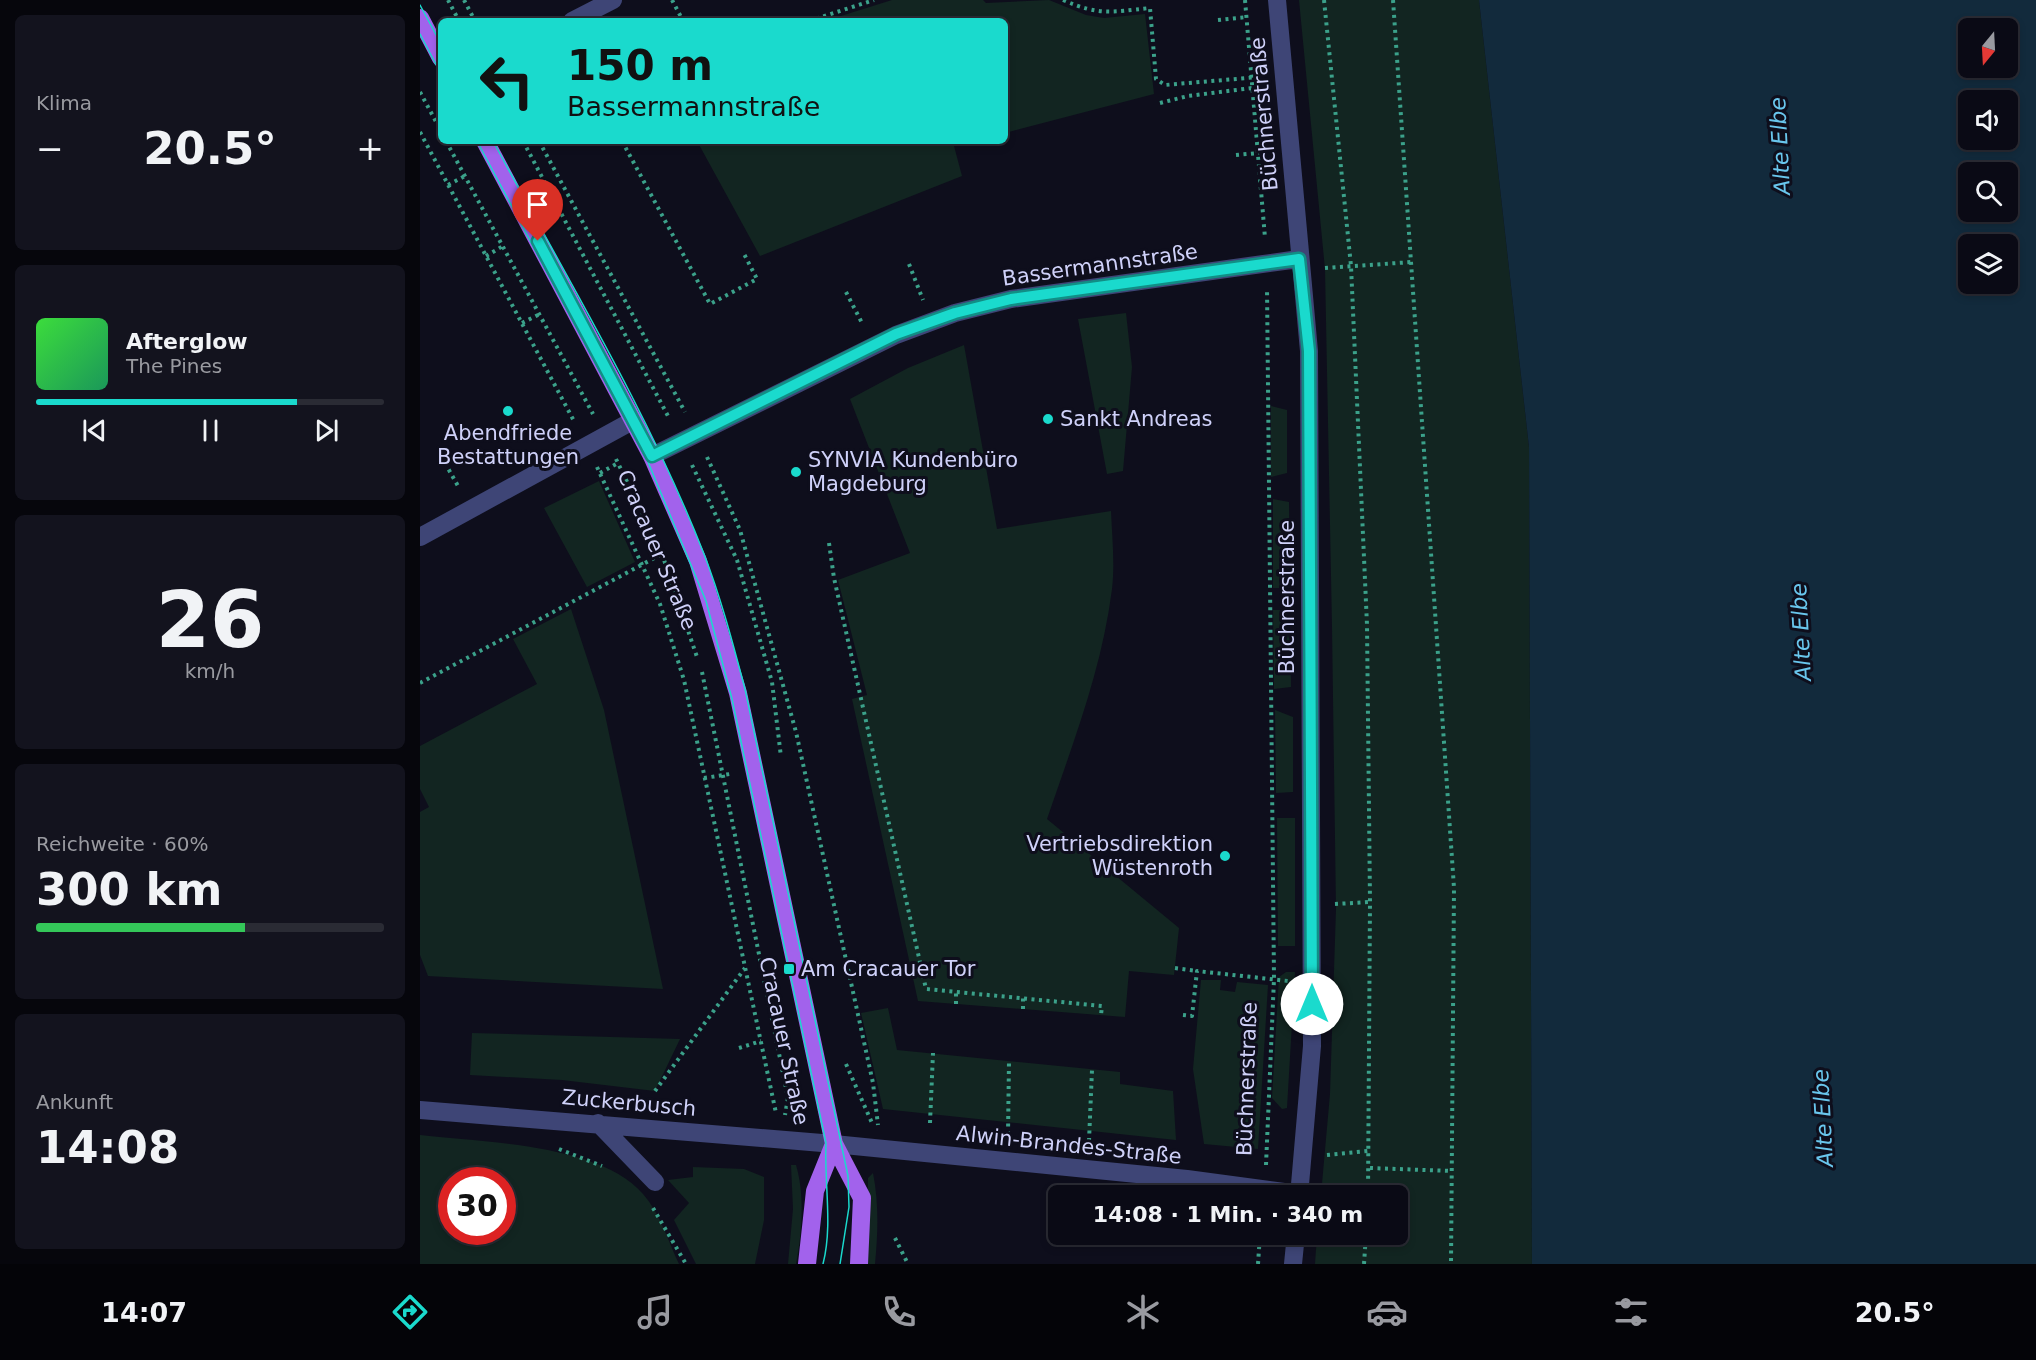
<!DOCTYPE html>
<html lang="de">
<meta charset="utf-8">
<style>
:root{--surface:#0a0a15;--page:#13131e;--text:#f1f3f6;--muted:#999aa0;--line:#2a2b34;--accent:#1adacd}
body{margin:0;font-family:"DejaVu Sans",sans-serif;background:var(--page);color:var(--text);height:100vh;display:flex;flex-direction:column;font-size:22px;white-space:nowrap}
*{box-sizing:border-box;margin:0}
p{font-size:20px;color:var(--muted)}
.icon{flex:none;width:33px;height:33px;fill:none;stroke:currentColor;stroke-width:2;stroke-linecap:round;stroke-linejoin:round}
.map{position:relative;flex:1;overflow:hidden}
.drawer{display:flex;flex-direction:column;gap:15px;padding:15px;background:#06060c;width:420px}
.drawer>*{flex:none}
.guide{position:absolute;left:18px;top:18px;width:570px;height:126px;border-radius:9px;box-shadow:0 3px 9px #0003,0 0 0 2px var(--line);background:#1adacd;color:#111;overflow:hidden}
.needle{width:39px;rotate:198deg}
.controls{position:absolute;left:1538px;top:18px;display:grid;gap:12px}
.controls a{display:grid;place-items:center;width:60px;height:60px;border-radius:9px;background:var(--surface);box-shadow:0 3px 9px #0003,0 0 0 2px var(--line);font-size:30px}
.speed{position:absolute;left:18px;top:1167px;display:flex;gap:12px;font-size:30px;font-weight:700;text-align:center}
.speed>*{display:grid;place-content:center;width:78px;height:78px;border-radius:50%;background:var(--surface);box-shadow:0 3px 9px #0003,0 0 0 2px var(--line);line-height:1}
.speed .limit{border:9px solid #d22;background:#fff;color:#111}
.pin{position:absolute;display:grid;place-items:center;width:51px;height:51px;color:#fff;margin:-62px -26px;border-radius:50% 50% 50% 0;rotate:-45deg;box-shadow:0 0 6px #0007}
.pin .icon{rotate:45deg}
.me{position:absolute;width:66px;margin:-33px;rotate:0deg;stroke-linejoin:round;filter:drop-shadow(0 0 4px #0008)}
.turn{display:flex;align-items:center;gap:21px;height:126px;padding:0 30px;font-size:27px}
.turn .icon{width:78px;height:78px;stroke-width:2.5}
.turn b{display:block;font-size:42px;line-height:51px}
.big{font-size:45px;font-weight:800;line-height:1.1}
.drawer .card{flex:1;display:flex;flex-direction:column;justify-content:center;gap:9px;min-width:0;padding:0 21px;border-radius:9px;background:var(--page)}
.drawer .dial{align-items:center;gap:0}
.dial b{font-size:78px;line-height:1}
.song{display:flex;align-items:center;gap:18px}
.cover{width:72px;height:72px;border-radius:9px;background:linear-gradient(135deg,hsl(120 70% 55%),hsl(150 70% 35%))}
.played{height:6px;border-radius:3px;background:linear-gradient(90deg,var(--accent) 75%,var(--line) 75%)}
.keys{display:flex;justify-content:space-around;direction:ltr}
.heat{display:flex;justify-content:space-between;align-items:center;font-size:33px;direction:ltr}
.charge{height:9px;border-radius:4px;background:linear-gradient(90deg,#34c759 60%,var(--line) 0)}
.trip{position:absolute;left:628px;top:1185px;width:360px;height:60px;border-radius:9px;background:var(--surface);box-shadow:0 3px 9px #0003,0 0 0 2px var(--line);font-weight:800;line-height:60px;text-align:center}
.tabs{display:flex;height:96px;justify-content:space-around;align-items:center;background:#040408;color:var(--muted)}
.tabs .icon{width:42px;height:42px}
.tabs .active{color:var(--accent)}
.tabs b{font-size:27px;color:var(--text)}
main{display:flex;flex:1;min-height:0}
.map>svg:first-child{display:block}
.green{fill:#122521;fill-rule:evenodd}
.water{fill:#122a3c;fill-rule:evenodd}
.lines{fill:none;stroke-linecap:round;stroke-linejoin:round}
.path{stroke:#3ba18a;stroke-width:4;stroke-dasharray:3 4.5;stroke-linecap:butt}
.minor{stroke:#3e4576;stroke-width:18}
.major{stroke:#a262ec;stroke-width:18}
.tram{stroke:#1adacd;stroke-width:1.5}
.route-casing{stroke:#118e85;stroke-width:15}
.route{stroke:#1adacd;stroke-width:10}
.poi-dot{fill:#1adacd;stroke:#0e0e1c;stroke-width:2}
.labels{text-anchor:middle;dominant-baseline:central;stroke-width:6;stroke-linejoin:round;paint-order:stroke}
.street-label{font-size:21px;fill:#cfd1f9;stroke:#0e0e1c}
.poi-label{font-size:21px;fill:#cfd1f9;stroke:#0e0e1c;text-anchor:start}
.water-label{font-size:22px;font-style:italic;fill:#69c6ed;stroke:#0e0e1c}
</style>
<main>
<section class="drawer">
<div class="card"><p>Klima</p>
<div class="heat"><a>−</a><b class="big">20.5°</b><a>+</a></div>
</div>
<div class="card">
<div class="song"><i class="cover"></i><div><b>Afterglow</b><p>The Pines</p></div></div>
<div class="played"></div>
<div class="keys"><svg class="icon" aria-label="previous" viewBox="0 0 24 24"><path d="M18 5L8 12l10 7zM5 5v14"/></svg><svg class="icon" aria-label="pause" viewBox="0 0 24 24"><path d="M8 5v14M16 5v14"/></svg><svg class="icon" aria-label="next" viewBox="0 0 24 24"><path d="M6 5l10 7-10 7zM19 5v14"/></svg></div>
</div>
<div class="card dial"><b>26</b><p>km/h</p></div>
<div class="card"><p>Reichweite · 60%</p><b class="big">300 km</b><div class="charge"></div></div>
<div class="card"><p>Ankunft</p><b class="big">14:08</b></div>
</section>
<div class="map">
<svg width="1616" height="1264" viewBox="0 0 1616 1264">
<rect width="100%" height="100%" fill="#0e0e1c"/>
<!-- green -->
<path class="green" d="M472,0H563L566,3L629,0L666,15L684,18L725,14L734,94L585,133V21H405Z
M879,0H1059L1109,447L1112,1264H895L897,1235L978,1234V1196L901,1195L910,1094L916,909L912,627L905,269Z
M277,141H553L534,146L542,176L340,256Z
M706,313L712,367L703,471L687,474L658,319Z
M544,345L577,529L691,511C692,536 695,564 692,589C682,669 653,743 627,819L759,928L754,975L709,971L705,1017L498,1001L432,699L447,695L418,580L490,553L430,399L488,368Z
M851,406L867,410V473L851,477Z
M179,481L215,562L167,587L124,508Z
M853,499L869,502L870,588H853Z
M151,609L184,710L243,989L8,976L0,955V812L9,807L0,789V746L117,684L93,639Z
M853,610H870L871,687L854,689Z
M855,710L873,717V792L856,793Z
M857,818H875V946H858Z
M866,972H875L867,1108L862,1109L852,1098L859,977Z
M781,980H801L800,990L815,992L817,982L848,985L838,1149L784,1144L773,1069Z
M468,1008L477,1050L700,1072V1084L753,1091L756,1140L463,1109L441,1013Z
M52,1033L260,1039L235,1091L142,1080L50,1075Z
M0,1135C62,1142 181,1144 223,1194C240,1213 248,1241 259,1264H0ZM32,1180H82V1232H32Z
M371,1165H376C385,1195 382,1233 376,1264H368L373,1209Z
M273,1167L324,1169L344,1177V1220L335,1264H276L254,1220L269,1203L248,1180L273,1177Z
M453,1173C459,1203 458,1233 455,1264H447L448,1178Z"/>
<!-- water -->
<path class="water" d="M1059,0H1616V1264H1112L1109,447ZM1548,28H1587V68H1548ZM1548,100H1587V140H1548ZM1548,172H1587V212H1548ZM1548,244H1587V284H1548Z"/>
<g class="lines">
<!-- path -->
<path class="path" d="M28,0L39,21
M44,0L55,21
M252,0L261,17
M643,0C680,16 691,12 730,8L736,79L745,85L839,77
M825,0L845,238
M904,0L931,266L947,625L950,902L948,1196
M973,0L1034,888L1031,1264
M798,20L827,17
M389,21L454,0
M0,92L21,131
M740,103L768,96L840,87
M0,132L155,423
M26,141L173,414
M103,141L249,418
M119,141L265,412
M202,141L290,304L337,279L323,252
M816,155L839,153
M28,185L45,176
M66,256L83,246
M489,264L503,300
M905,268L992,262
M426,292L442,323
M102,323L120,314
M287,457L320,530L376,732L453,1083L458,1125
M196,459L242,554L277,657
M25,463L38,486
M272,465L317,560L352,682L361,757
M177,467L240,604L264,680L356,1113
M180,473L198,463
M409,543L414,578L506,989L682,1006L681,1015
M282,672L368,1098L365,1115
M0,683L242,554
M284,778L310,774
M915,904L950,902
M755,968L777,971
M536,1004V992
M603,1009V998
M763,1015L772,1016L777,971L868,981
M319,1048L341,1041
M426,1064L452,1123
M235,1091L325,968
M510,1123L513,1053
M588,1134L589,1061
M669,1141L672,1070
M139,1149L182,1166
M907,1155L948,1151
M846,1165L854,979L847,288
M950,1168L1032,1171
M233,1208L266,1264
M475,1238L488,1264
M838,1264L840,1234
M944,1264L946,1234"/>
<!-- minor -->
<path class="minor" d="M857,0L889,351L892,1046L879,1196
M152,21L193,0
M232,456L476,335L535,313L591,299L879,259
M0,537L214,420
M0,1110L414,1144L767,1179L879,1194
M178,1123L235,1182
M873,1264L876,1234"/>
<!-- major -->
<path class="major" d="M0,18L21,58
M65,141L232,456L278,561L318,693L414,1144L442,1198L439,1264
M387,1264L395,1191L414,1144"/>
<!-- tram -->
<path class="tram" d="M0,5L21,44
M0,34L21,74
M57,141L228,462L286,601L312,699L406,1143C404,1183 413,1225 403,1264
M73,141C146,277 228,411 284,554C301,598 313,644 325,689L428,1176L429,1207L420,1264"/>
</g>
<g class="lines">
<defs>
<path id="route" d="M118,241L232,456L476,334L535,313L591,299L879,259L889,351L892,1004"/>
</defs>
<!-- route casing -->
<use href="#route" class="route-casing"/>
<!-- route -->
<use href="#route" class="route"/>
</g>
<!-- markers -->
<g class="poi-dot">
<circle cx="88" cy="411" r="6"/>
<circle cx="628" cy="419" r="6"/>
<circle cx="376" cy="472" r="6"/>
<circle cx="805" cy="856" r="6"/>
<rect x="363" y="963" width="12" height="12" rx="3"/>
</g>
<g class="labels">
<!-- street labels -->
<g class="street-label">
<text transform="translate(844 114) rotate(-95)">Büchnerstraße</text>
<text transform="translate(680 265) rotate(-8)">Bassermannstraße</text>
<text transform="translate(237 550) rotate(67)">Cracauer Straße</text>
<text transform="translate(867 597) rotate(-90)">Büchnerstraße</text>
<text transform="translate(364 1041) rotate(78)">Cracauer Straße</text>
<text transform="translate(827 1079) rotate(-88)">Büchnerstraße</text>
<text transform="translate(209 1103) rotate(5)">Zuckerbusch</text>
<text transform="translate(649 1145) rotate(6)">Alwin-Brandes-Straße</text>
</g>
<!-- poi labels -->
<g class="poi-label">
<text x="640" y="419">Sankt Andreas</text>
<text x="88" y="433" text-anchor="middle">Abendfriede<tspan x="88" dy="24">Bestattungen</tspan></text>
<text x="388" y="460">SYNVIA Kundenbüro<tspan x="388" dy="24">Magdeburg</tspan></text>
<text x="793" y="844" text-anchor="end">Vertriebsdirektion<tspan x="793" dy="24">Wüstenroth</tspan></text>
<text x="381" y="969">Am Cracauer Tor</text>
</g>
<!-- water labels -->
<g class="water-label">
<text transform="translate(1360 146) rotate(-93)">Alte Elbe</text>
<text transform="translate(1381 632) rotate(-93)">Alte Elbe</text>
<text transform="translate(1403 1118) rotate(-93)">Alte Elbe</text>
</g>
</g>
</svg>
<div class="controls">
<a><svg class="needle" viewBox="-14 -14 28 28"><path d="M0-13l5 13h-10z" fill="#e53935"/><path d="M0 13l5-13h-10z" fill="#999aa0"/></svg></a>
<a><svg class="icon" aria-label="sound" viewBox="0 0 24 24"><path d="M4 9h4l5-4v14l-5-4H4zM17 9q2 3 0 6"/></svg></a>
<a><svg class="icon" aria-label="search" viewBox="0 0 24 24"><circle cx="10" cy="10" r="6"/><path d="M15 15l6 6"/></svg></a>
<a><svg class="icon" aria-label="layers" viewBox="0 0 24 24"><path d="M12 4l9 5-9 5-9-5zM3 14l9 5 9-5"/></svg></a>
</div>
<div class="speed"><div class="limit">30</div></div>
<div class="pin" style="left:118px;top:241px;background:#d93025"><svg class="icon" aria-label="arrive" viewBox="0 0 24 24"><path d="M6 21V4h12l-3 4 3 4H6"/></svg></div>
<svg class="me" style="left:892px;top:1004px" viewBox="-20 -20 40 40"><circle r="19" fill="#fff"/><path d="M0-13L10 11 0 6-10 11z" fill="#1adacd"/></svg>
<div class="trip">14:08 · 1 Min. · 340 m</div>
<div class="guide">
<div class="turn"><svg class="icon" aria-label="left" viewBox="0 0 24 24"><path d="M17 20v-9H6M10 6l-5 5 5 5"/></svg><div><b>150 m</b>Bassermannstraße</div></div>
</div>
</div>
</main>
<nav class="tabs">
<b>14:07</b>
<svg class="icon active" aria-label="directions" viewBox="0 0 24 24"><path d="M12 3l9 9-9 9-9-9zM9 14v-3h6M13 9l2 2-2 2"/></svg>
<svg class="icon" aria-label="music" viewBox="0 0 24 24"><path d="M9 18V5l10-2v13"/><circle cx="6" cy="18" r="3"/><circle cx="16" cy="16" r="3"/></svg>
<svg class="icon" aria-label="phone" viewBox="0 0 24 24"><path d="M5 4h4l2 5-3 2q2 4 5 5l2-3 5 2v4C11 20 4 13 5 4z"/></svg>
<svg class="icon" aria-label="climate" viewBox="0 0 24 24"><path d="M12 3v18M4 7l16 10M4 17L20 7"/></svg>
<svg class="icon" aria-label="car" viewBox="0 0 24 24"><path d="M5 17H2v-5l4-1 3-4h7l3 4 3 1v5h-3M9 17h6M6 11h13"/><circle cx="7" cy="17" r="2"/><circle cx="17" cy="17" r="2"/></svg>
<svg class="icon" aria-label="filters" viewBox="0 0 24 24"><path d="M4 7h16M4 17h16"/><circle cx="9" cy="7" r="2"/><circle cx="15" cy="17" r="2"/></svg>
<b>20.5°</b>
</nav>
